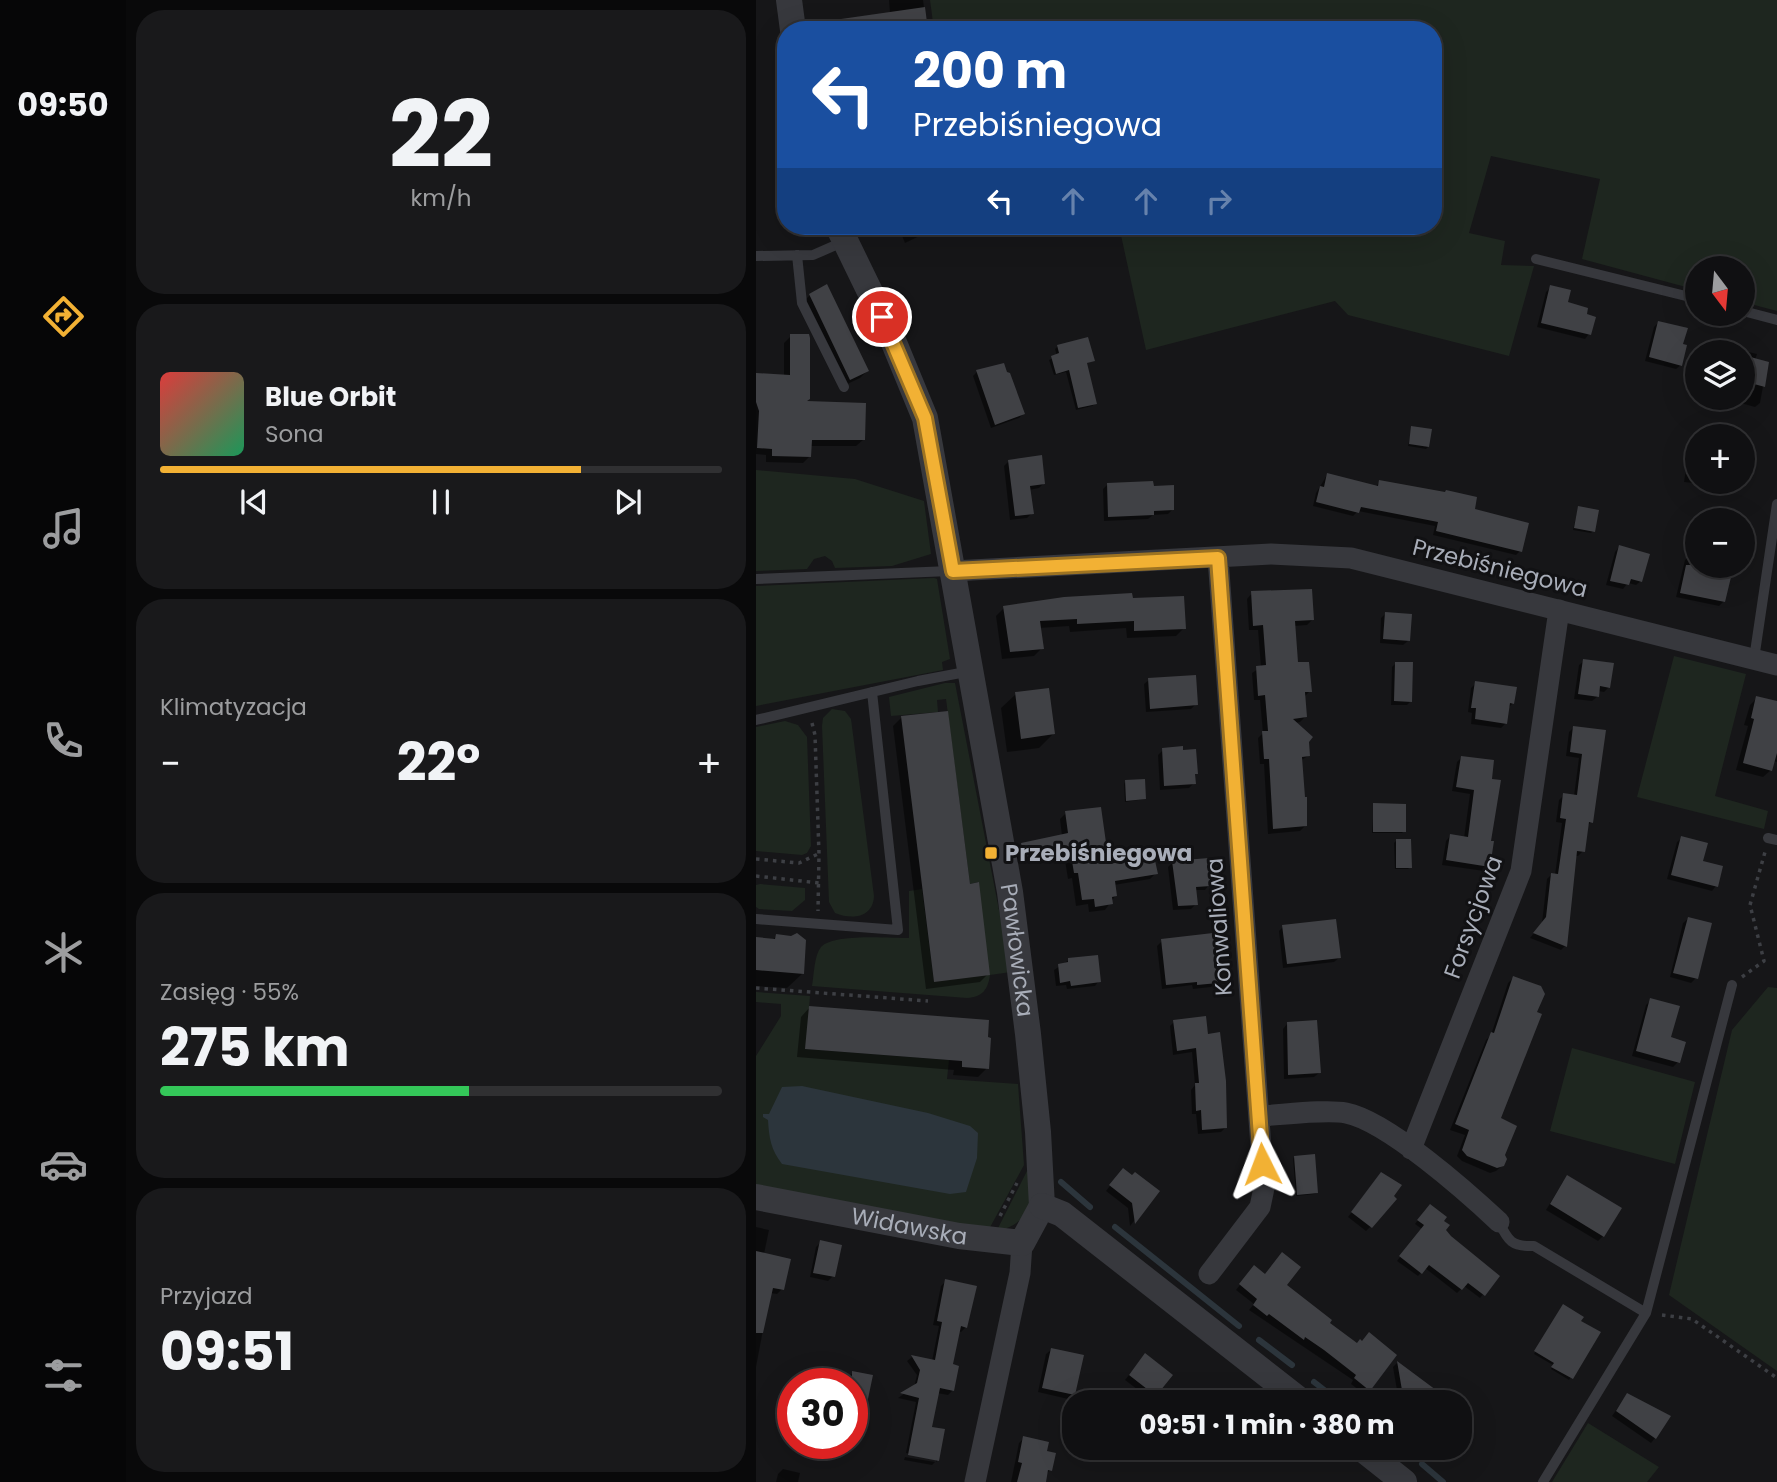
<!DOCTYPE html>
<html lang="pl">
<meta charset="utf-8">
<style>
:root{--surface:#101012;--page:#19191b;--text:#f1f3f6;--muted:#9c9d9f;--line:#303032;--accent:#f2b134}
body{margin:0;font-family:Poppins,sans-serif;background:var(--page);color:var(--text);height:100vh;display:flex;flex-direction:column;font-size:26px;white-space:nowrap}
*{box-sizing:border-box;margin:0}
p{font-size:23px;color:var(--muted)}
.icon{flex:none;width:38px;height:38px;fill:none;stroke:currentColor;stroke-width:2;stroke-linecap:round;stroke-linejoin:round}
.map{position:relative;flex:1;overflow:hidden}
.drawer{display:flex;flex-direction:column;gap:10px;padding:10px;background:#09090a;width:630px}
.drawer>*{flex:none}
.guide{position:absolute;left:21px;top:21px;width:665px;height:214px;border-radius:28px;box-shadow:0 7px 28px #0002,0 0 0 2px var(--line);background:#1a4fa0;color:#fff;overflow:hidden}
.needle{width:46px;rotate:164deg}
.tools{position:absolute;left:929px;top:256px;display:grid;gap:14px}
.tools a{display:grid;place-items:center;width:70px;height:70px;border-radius:50%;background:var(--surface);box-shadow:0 7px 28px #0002,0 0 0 2px var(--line);font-size:35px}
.speed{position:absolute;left:21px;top:1368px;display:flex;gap:14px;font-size:35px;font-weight:700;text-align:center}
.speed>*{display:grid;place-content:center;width:91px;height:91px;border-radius:50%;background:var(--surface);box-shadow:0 7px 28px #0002,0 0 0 2px var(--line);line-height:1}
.speed .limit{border:10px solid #d22;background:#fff;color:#111}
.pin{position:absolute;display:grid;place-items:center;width:60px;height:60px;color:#fff;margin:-30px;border:4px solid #fff;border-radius:50%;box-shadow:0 2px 7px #0007}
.me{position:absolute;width:77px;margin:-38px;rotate:357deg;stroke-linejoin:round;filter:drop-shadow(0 0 5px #0008)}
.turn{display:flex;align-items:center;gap:24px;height:147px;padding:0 21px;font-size:32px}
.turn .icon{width:91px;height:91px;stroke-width:2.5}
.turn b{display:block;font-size:49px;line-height:60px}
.lanes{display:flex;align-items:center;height:66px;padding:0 21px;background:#0003;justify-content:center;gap:35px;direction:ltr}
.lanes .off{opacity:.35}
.big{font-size:52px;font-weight:700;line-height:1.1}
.drawer .widget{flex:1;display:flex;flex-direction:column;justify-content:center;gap:10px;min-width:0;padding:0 24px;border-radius:28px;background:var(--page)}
.drawer .dial{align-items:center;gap:0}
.dial b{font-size:91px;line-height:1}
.song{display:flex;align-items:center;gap:21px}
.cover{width:84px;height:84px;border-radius:10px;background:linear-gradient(135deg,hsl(0 70% 55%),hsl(150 70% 35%))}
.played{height:7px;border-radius:4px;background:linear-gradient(90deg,var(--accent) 75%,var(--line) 75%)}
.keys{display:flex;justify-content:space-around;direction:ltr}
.heat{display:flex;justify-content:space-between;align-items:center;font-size:38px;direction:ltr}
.charge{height:10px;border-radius:5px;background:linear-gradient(90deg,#34c759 55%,var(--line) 0)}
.trip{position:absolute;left:306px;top:1390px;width:410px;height:70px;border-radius:28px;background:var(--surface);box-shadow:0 7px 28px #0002,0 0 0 2px var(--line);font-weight:700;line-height:70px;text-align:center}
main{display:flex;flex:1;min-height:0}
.dock{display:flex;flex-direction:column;width:126px;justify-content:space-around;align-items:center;background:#060607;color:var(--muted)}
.dock .icon{width:49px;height:49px}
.dock .current{color:var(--accent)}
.dock b{font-size:32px;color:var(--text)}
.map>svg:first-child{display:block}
.green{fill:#1e261f}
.water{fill:#2c353c}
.shadow{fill:#0007}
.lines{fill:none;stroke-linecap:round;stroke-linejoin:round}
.stream{stroke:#2c353c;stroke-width:6}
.building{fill:#404145}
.path{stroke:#3d3f44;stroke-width:3.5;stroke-dasharray:3.5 5;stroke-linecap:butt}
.service{stroke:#37383d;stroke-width:10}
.minor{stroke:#37383d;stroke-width:21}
.tertiary{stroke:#37383d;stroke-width:26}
.route-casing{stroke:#9d7322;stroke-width:18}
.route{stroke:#f2b134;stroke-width:12}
.poi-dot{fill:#f2b134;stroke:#111113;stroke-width:2.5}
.labels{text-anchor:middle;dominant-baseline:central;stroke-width:6;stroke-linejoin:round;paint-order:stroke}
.street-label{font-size:23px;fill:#a8adb8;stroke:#111113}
.poi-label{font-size:23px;font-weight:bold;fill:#a8adb8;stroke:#111113;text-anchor:start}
</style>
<main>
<nav class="dock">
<b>09:50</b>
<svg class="icon current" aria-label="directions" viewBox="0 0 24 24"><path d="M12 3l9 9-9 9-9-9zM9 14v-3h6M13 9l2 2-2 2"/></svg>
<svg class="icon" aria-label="music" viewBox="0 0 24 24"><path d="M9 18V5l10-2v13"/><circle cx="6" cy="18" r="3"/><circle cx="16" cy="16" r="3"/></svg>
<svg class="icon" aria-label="phone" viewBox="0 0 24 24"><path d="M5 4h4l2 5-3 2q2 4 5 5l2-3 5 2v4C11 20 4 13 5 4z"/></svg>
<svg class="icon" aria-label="climate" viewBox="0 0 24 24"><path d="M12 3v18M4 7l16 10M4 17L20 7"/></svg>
<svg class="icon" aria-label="car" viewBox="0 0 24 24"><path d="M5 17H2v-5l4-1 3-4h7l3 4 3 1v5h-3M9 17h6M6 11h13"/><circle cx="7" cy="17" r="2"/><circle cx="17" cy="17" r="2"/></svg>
<svg class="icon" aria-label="filters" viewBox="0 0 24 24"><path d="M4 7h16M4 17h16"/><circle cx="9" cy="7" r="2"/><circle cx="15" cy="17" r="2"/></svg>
</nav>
<section class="drawer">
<div class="widget dial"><b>22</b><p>km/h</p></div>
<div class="widget">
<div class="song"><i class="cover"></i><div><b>Blue Orbit</b><p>Sona</p></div></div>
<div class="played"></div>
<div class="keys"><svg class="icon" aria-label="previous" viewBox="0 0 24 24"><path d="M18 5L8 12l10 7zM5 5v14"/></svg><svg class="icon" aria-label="pause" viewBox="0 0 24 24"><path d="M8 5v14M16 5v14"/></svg><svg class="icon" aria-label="next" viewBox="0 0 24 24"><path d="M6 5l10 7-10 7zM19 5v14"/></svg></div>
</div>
<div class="widget"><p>Klimatyzacja</p>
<div class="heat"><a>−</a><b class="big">22°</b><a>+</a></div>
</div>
<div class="widget"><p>Zasięg · 55%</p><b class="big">275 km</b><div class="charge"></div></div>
<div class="widget"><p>Przyjazd</p><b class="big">09:51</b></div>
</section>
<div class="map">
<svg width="1021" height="1482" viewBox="0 0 1021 1482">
<rect width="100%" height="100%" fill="#161618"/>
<!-- green -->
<path class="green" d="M174,0H1021V311L987,302V268H942L941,290L826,259L844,179L735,156L713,233L749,241L745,265L778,266L753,356L592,315L579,301L390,350L363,226H677V30H329L328,25L178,30Z
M0,470L99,479L168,501L175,554L136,566L79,568L76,561L69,556L58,559L51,569L0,571Z
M178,578L181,579L194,659L186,662L187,670L0,706V586Z
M918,656L990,674L959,796L1012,811L1008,829L881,797Z
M189,683H199L255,972L234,975C232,989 227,997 211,998L56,986C58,975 58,956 65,947C77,933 134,938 153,938V891L166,889L178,982L222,882L214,884L190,699L181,700L182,712L135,716L133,697Z
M76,709L89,711L95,719L118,896C117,918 96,920 79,913L73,902L66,726L67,718Z
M29,721L42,725L51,737L55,846L51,853L46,855L0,851V727Z
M4,884L49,888V900L36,911L3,909L0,907V885Z
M1012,987L1021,988V1371L913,1295L976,1030Z
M0,992L54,996L50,1049L193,1060L191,1079L262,1084L268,1165L232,1231L0,1188V1056L25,1016V1004L0,1002Z
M816,1048L939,1082L919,1164L794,1131Z
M272,1169C276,1203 277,1221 240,1232Z
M832,1423L903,1467L891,1482H796Z"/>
<!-- water -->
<path class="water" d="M46,1086L172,1113L214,1126L222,1133L221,1158L210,1192L194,1194L26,1164C15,1150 13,1138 12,1120L7,1117V1114H13L26,1087Z"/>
<!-- shadow -->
<path class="shadow" d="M133,0H167L171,30L134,13Z
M142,226H184L149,243Z
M795,287L833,334L829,339L781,327L790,292Z
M54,295L111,371L104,378L87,386L47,302Z
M902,323L925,346V365L920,369L889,361L898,327Z
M35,336L48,403L107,440L100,446H54L53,457L47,463L10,462V455L0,454V375L28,376V343Z
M302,346L337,360L329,364L339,404L336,406L320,410L310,372L298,375L293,360L301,356L299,349Z
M984,350L1001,354L999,360L1011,364L1004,403L999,407L977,401L978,397H987V352H982Z
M221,372L267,414L263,418L235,428L217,376Z
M656,428L672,447L670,449L652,446Z
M938,436H942V481H965L961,486L928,482L934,440Z
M987,451L996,453L993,475L988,480Z
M252,462L287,484L283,488L273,490L276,513L271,518L254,520L248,466Z
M571,475L619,487L624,482L716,511L764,551L760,555L677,535L679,526L602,511L597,516L557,506L560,493Z
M352,484L417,509L412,514L397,515L392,519L348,521L347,489Z
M822,508L837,531L835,533L817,530Z
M863,547L885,581L880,585L872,583L867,589L850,585L859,552Z
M934,555L942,557V565L958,570L968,601L963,606L920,597L929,560Z
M496,593L556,620L551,625L538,626L540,664L554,691L548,697L549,717L544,722L539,723L551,742L552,756L544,761L549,826L544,831L512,834L508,764H504L502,738L507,733L504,700H498L496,673L505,667L502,630H493L491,599Z
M375,600L428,628L420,636L371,638L370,628L314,632L313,626L283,628L286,648L278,656L246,659L240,616L248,608Z
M630,613L652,641L647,645L624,643L625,618Z
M828,661L853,687L848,692L842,691L841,697L836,701L818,699L823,665Z
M640,663L655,701L651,705H635L636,667Z
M393,680L440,704L435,709L390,712L388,684Z
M720,683L757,703L752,708L750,723L745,728L715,724L716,713L712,712L715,688Z
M260,694L297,734L283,748L251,752L245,708Z
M1001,698L1021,703V762L1017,761L1015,770L1007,777L980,770L992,726L988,725L994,705Z
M146,717L212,886L232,974L224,982L170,989L137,726Z
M818,727L848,731L835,822L831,826L827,851L822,856H819L809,946L805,950L774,938L786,923L791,879L795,875H799L806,823L800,822L803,800L808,795L818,796L823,758L810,756L813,732Z
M407,750L438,775V783L433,788L404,790L402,755Z
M705,758L736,762L733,866L728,871L686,865L690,841L694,836L708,838L714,794L696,791L701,762Z
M369,782L389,799L369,802L368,784Z
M618,805L648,831L646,833H616Z
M310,813L352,866L400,873L394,879L358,885L360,895L349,910L333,912L332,904L320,906L316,878L312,879L308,854L262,863L259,851L266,845L306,836L304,819Z
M926,838L960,886L956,891L911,879L921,842Z
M640,841L654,867L652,869H639L638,843Z
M417,862L453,885L449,890H439L440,904L435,909L417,910L412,867Z
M932,919L940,978L935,983L914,977L927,923Z
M527,927L583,958L578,962L527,968L523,931Z
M21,936L46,974L31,988L0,986V939L16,940Z
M406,941L460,983L455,987L437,989L436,985L406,989L401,946Z
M313,960L343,981L339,986L311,989L310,985L300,986L298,970Z
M757,978L779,1013L742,1119L747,1165L740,1171L734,1173L706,1161L701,1156L709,1135L694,1130L730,1040L735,1035L752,983Z
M895,1000L922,1062L917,1067L876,1056L890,1005Z
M54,1007L231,1068L222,1077L197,1075L198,1070L41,1057L45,1017Z
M449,1018L470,1127L465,1132L442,1134L440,1114H436L435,1090L439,1085L436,1052L417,1055L414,1026L418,1022Z
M531,1024L563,1073L558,1077L528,1079L527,1029Z
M538,1157L561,1193L559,1194L540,1196L537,1159Z
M363,1174L402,1191L374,1226L372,1208L350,1191Z
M621,1179L615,1226L610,1231L592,1217Z
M807,1182L847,1236L842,1241L790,1210Z
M670,1209L686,1221L688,1230L742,1276L724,1298L708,1286L701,1293L669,1268L662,1276L641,1261L666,1229L659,1224Z
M0,1227L13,1230L8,1254L26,1289L21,1294L14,1293L0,1367Z
M65,1242L77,1276L72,1281L54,1277L60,1247Z
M494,1272L509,1276L529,1285L613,1390L608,1394L595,1384L597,1380L493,1310L498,1304L480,1290Z
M190,1281L210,1327L205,1332L202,1331L195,1365L196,1391L192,1395L181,1393L174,1428L181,1461L180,1462V1459L150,1453L160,1402L142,1398L158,1387L161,1375L151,1361L156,1357L176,1361L183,1326L177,1325L185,1286Z
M805,1308L842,1333L813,1380L795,1369L797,1365L778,1354Z
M295,1350L317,1394L312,1399L282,1392L290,1354Z
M385,1360L399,1395L394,1399L369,1380Z
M641,1363L677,1390L672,1396L680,1402H643L637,1367Z
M97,1373L96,1384H89L93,1376Z
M871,1395L899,1438L895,1443L856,1416Z
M268,1438L289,1452L294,1470L289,1475L288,1482H255L263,1443Z
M149,1457L179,1462L176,1465L148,1460Z
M27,1469L44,1473L42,1482H20L22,1474Z"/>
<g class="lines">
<!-- stream -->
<path class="stream" d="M305,1182L334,1207
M359,1227L483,1326
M503,1340L536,1365
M558,1382L576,1396
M645,1447L646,1448
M666,1464L687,1482"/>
</g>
<!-- building -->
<path class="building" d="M169,7L172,30H79L78,20Z
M71,284L113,371L94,380L53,294Z
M794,285L815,290L812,302L832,308L831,314L840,317L835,335L785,323Z
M902,321L932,328L927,344L931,345L926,366L893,357Z
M34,334H53L54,338V399L51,401L110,403L109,440H56L55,457L16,456V449L1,448L3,411L0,402V373L34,375Z
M332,337L339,361L331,363L341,404L322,408L313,370L300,374L295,356L303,353L301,345Z
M987,355L1013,362L1009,387L987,381Z
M248,363L251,372L254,373L269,414L239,425L220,370Z
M655,426L676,429L673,447L653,444Z
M286,455L289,484L274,486L278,514L259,516L252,460Z
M571,473L622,486L623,480L689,492L690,490L721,497L719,509L773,523L766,552L680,531L682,522L605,507L603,513L560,502L564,486L568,487Z
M397,481L398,486L418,485V510L398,511V515L352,517L351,483Z
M822,506L843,510L839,532L818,528Z
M863,545L894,554L886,582L875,579L873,585L854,581Z
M930,565H961L960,569L976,573L969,602L924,593Z
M556,589L558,620L539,621L542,662H553L556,692H549L551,717L537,719L557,737L553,742L554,756L546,757L549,797H551V826L517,829L513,759H508L506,731H512L509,695L502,696L500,666L510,665L507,625L497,626L495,591Z
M376,593L377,598L428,596L430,629L378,631V621L321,624V619L284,621L288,649L254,652L247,606L308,597Z
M629,612L656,614L654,641L627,639Z
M827,659L858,663L854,688L844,686L843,697L822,694Z
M639,662H657L656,702L638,701Z
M440,675L442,705L394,709L392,678Z
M719,681L761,687L758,704L754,703L751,724L719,719L720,708H715Z
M293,688L299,734L265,739L259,692Z
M1000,696L1021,701V753L1016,771L987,763L998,719L995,718Z
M192,711L214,884L223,882L234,975L178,982L145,716Z
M817,726L850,730L837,823L833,822L829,852L821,851L811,947L777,933L790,917L795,873L802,874L810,819L804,818L807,793L821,795L826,754L814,752Z
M427,746V750L440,749L442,774H439L440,784L408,786L406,748Z
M705,756L738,760L736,779L745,780L735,841H738L734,867L690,860L694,834L712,837L718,790L700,787Z
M389,779L390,799L370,801L369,780Z
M617,803L650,804V832H617Z
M345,807L353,864L398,856L402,874L359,881L361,896L356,897L357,904L339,907L338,899L326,900L322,873H318L314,849L268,858L265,843L312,833L309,811Z
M925,836L952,843L947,861L967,866L962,887L915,875Z
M640,839H655L656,868H640Z
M453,858L455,886L440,887L442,905L422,906L416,861Z
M932,917L956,923L942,979L917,973Z
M580,919L585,958L531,964L526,925Z
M41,933L50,940L48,974L0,970V937L19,939L20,934L35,936Z
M457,933L462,983L441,985V982L410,985L405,939Z
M342,955L345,982L315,986L314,981L304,983L302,964L312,962V958Z
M757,976L785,986L789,994L781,1012L786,1014L745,1118L761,1126L749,1155L751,1159L748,1166L741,1168L711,1156L706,1150L713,1130L699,1124L735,1032L738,1033Z
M894,998L924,1006L915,1037L930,1042L924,1063L880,1051Z
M53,1006L233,1020L232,1037L235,1038L233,1069L206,1067V1061L49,1049Z
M450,1016L452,1034L464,1032L470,1081L471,1128L446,1130L445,1110L440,1111L439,1083H443L440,1048L421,1051L417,1020Z
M561,1020L565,1073L532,1075L531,1022Z
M559,1154L562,1193L541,1195L538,1156Z
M367,1168L376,1175L379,1172L404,1191L379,1224L376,1203L353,1185Z
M625,1172L646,1185L638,1196L641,1199L616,1228L595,1212Z
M811,1175L866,1208L848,1237L794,1204Z
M674,1204L691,1217L688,1221L694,1225L690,1230L695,1236L744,1276L729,1296L712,1283L706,1290L673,1265L666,1274L643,1256L668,1225L661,1220Z
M64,1240L86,1245L79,1277L57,1273Z
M0,1251L35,1259L28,1290L17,1288L7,1333H0Z
M526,1252L545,1267L531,1285L576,1320L574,1323L601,1343L604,1339L606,1341L613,1332L641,1355L614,1391L598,1378L600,1375L568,1350L549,1337L548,1340L513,1314L511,1316L497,1305L501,1299L483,1284L498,1265L509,1274Z
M189,1279L221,1286L211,1328L205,1326L197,1364L203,1366L198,1391L184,1388L176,1427L189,1429L183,1461L152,1455L163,1398L144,1393L161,1383L164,1370L155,1355L179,1360L186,1322L181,1321Z
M807,1304L828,1317L825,1321L845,1332L817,1379L795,1367L798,1363L778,1351Z
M295,1348L328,1355L319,1395L286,1388Z
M389,1353L417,1375L400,1396L373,1375Z
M641,1361L680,1390L665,1402H648Z
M96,1371L117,1375L104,1437H96Z
M871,1393L915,1416L900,1439L860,1411Z
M267,1436L293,1442L291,1451L300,1453L296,1471L292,1470L290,1482H261L266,1463L262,1462Z"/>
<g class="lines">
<!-- path -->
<path class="path" d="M26,50L30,79
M56,723L59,735L63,854L62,911
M0,859L43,863L62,854
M0,876L63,883
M986,977L1008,961L994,905L1009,852
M0,988L172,1001
M244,1216L261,1183
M906,1315L936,1319L1021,1378"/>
<!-- service -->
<path class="service" d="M41,255L46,303L88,387
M0,256L57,255L89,241
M780,259L942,299
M987,311L1021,320
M0,579L194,571
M998,659L1021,504
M0,720L162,681L215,671
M1012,838L1021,840
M0,919L142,930L116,692
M743,1222C752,1241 756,1247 778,1246L890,1313
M787,1482L890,1313L976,985"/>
<!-- minor -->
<path class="minor" d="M197,571L515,554L595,558L1021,665
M504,1116C526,1115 570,1109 590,1113C631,1121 711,1192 743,1222
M655,1149L765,871L803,610
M453,1274L504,1207L508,1188L462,558
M219,1482L264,1273L266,1243"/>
<!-- tertiary -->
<g class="tertiary">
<path d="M33,0L37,30"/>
<path id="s1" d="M82,226L134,333L169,418L254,892L272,1034L282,1132L286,1206"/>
<path id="s2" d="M0,1197L203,1236L266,1243L286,1206"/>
<path d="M286,1206L306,1214L546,1402"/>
<path d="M604,1447L648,1482"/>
</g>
</g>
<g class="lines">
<defs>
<path id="route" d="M126,317L169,418L197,571L462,558L506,1164"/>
</defs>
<!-- route casing -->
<use href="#route" class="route-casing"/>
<!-- route -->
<use href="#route" class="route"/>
</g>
<!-- markers -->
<rect class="poi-dot" x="228" y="846" width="14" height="14" rx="3.5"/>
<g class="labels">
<!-- street labels -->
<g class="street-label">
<text transform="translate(744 568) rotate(14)">Przebiśniegowa</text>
<text transform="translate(717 917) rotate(-70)">Forsycjowa</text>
<text transform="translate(463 927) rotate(-94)">Konwaliowa</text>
<text stroke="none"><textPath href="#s1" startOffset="751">Pawłowicka</textPath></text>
<text stroke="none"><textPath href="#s2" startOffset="156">Widawska</textPath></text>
</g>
<!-- poi labels -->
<g class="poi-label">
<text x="249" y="853">Przebiśniegowa</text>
</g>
</g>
</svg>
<div class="tools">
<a><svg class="needle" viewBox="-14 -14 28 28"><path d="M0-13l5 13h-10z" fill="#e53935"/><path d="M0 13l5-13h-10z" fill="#9c9d9f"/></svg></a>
<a><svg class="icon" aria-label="layers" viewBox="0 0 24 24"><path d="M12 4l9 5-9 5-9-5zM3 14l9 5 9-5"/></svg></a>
<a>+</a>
<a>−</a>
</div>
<div class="speed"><div class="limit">30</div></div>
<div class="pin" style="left:126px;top:317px;background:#d93025"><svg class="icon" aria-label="arrive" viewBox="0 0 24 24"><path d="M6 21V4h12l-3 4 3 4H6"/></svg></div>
<svg class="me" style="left:506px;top:1164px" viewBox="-20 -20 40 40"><path d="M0-17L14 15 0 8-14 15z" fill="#f2b134" stroke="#fff" stroke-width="4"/></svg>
<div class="trip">09:51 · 1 min · 380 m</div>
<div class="guide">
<div class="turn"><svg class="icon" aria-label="left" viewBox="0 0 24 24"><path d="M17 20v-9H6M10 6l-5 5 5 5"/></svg><div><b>200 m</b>Przebiśniegowa</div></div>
<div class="lanes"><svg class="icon" aria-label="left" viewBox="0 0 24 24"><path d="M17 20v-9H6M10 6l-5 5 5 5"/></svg><svg class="icon off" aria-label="ahead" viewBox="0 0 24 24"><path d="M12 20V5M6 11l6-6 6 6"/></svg><svg class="icon off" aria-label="ahead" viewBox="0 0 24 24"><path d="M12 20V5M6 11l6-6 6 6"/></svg><svg class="icon off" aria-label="right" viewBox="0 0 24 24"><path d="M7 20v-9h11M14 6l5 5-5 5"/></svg></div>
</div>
</div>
</main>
